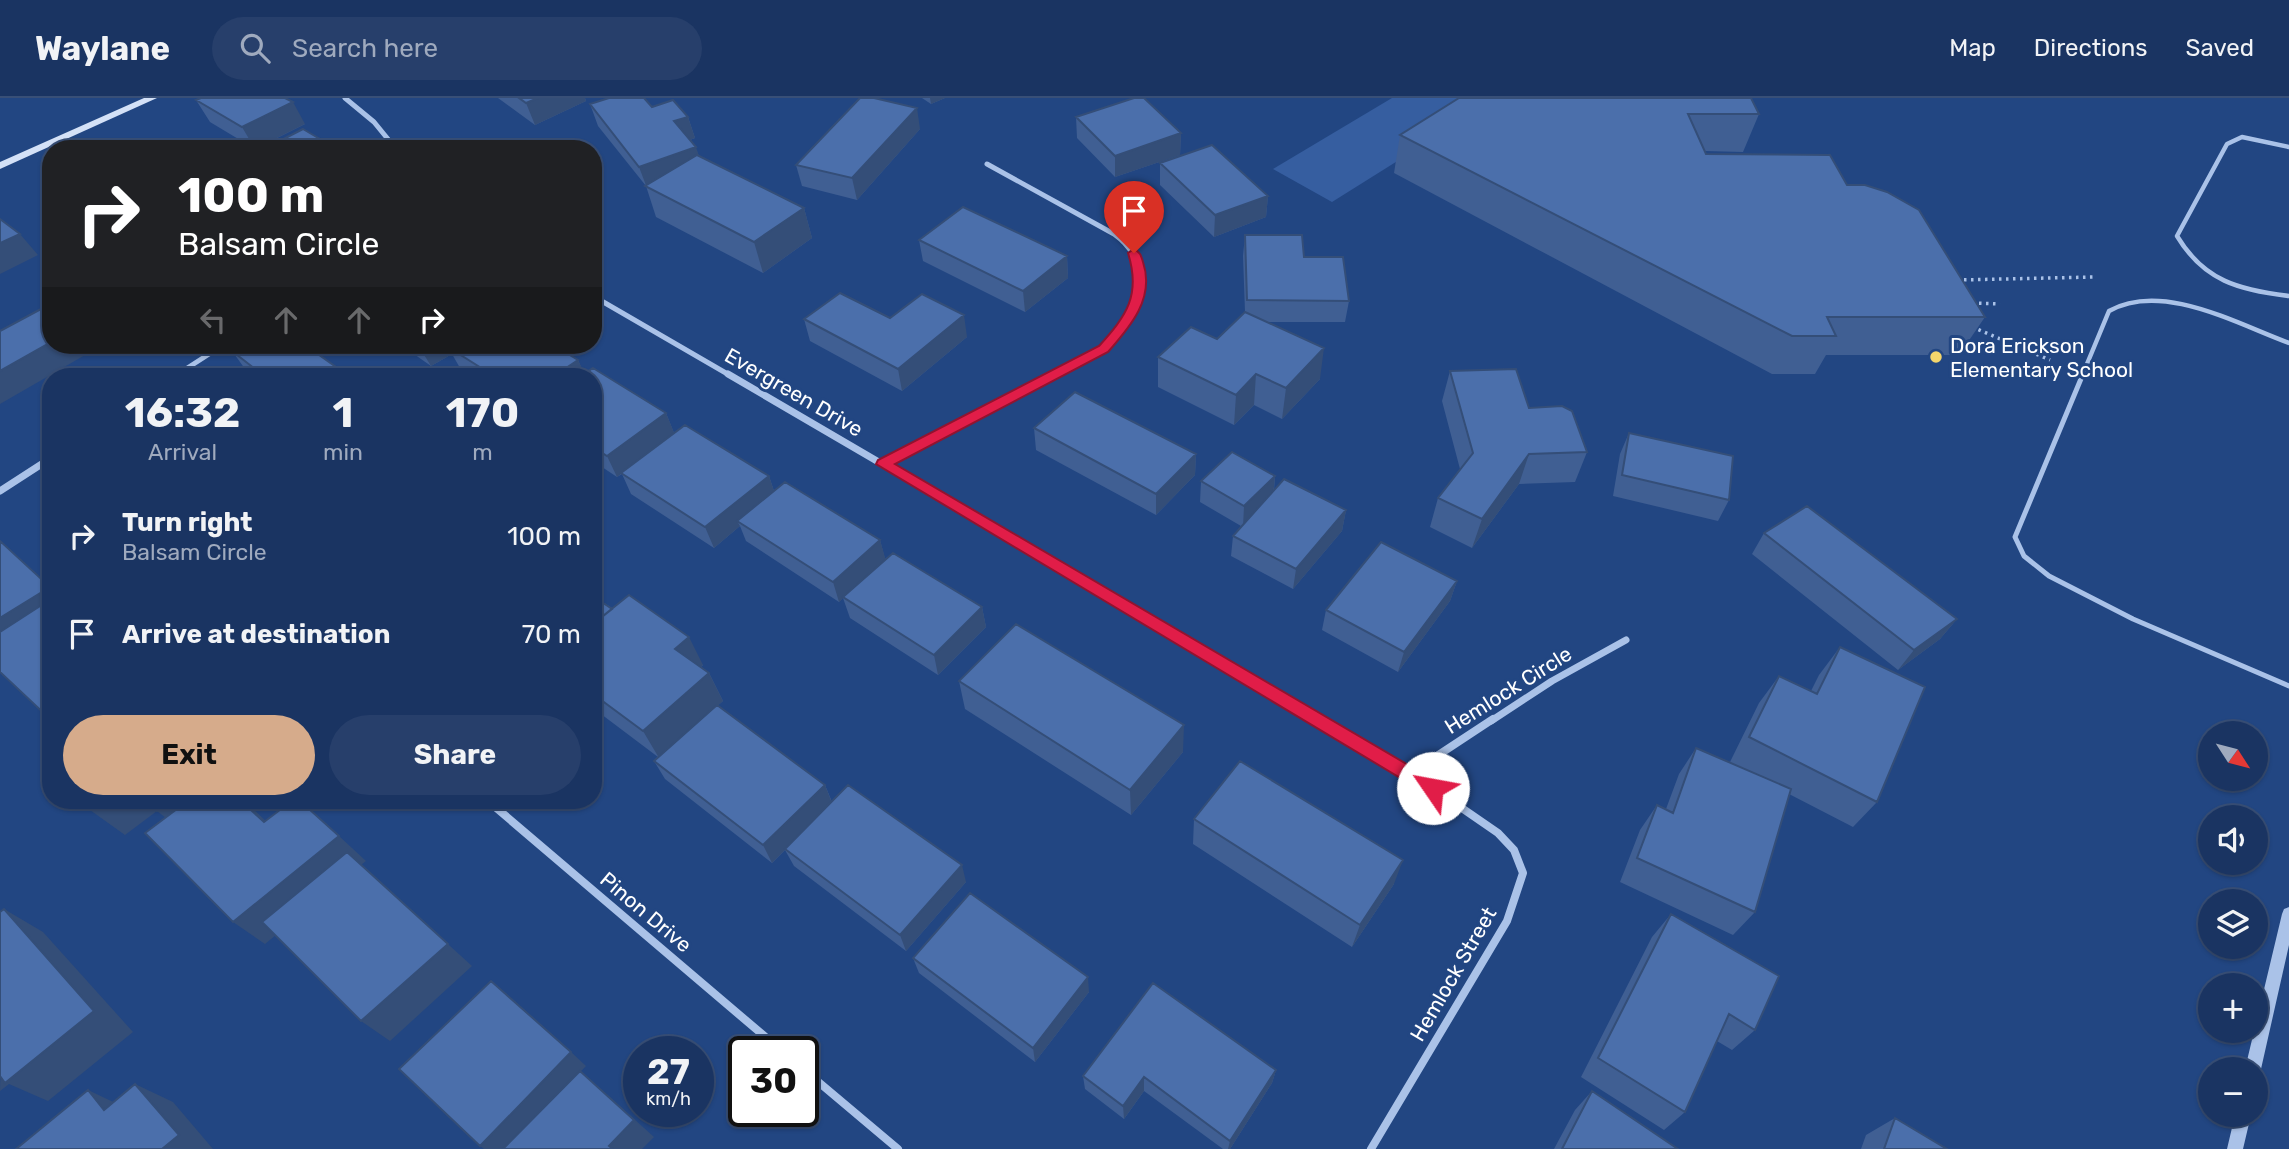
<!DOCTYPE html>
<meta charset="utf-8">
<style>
body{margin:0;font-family:Rubik,sans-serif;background:#273f6b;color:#f1f3f6;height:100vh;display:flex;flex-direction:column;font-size:26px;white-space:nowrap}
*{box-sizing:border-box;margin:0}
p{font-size:23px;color:#9faabe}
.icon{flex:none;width:38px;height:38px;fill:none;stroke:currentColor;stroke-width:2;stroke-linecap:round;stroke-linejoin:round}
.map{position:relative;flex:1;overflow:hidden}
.drawer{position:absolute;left:42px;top:270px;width:560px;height:441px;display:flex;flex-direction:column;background:#1a3462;border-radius:28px;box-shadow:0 2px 5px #0004,0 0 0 2px #384f77}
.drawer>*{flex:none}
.guide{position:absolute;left:42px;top:42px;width:560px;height:214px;border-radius:28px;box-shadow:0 2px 5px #0004,0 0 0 2px #384f77;background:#202124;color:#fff;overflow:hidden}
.needle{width:46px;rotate:126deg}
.fabs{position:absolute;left:2198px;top:623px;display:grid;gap:14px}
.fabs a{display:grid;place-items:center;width:70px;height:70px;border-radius:50%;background:#1a3462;box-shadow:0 2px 5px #0004,0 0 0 2px #384f77;font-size:35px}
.speed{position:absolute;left:623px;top:938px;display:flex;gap:14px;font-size:35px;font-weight:700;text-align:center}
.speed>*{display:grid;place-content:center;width:91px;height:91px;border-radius:50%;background:#1a3462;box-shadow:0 2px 5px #0004,0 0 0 2px #384f77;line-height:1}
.speed small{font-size:18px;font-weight:400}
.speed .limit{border:4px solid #111;border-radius:10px;background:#fff;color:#111}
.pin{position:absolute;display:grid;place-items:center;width:60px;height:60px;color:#fff;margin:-72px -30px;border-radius:50% 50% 50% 0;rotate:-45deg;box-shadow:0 0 7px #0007}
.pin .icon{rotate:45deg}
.me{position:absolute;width:77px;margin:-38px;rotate:303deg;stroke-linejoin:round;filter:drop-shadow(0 0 5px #0008)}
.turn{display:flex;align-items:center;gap:24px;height:147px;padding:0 21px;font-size:32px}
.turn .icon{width:91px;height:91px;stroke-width:2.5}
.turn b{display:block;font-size:49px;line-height:60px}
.lanes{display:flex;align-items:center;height:66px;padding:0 21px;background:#0003;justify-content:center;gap:35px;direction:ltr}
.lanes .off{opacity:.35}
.eta{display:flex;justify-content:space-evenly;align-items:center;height:119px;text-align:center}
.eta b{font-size:42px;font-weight:700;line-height:49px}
.button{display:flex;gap:14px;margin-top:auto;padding:14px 21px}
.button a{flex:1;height:80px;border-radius:42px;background:#d6ab8b;color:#111;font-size:28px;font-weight:700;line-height:80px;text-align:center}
.button a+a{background:#273f6b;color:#f1f3f6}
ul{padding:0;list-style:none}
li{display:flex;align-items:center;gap:21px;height:98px;padding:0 21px}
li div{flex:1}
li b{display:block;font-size:26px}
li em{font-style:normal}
header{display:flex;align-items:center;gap:42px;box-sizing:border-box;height:98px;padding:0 35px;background:#1a3462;border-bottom:2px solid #384f77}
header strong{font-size:33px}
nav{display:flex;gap:38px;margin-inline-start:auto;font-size:24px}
.search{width:490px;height:63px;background:#273f6b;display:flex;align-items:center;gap:18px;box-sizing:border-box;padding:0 24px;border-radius:38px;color:#9faabe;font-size:26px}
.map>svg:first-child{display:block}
.green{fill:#365ea0}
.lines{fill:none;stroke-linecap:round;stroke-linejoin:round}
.path{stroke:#aac2e8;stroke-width:3.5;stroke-dasharray:2.5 4.5;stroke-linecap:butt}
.service-far1{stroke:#aac2e8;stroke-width:4.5}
.service{stroke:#aac2e8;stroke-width:5}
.minor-far2{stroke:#aac2e8;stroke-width:5}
.minor-far1{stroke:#aac2e8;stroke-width:7}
.minor{stroke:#aac2e8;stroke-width:8}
.tertiary{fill:#aac2e8;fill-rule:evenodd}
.secondary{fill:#d4e1f7;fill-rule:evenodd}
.wall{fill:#405f93}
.shaded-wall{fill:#344e78}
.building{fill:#4b6fab;stroke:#344e78;stroke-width:2}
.route{fill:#e11d48;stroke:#92132f;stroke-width:2}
.poi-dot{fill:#f4d66c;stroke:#224682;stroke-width:2.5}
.labels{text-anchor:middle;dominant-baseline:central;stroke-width:6;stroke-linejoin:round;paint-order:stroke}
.poi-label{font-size:21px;fill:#fff;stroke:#224682;text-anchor:start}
.street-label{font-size:21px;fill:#fff;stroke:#224682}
</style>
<header>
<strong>Waylane</strong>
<div class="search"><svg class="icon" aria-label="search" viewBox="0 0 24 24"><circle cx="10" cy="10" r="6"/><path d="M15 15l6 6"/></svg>Search here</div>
<nav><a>Map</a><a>Directions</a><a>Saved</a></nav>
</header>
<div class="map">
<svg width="2289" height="1051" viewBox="0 0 2289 1051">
<rect width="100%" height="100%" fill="#224682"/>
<path class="green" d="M 1392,0 L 1498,0 L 1332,104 L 1273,71 Z"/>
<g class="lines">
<path class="path" d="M 1957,182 L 2095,179
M 1972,205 L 2000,206
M 1972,229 L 2050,262"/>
<path class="service-far1" d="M 2289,49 L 2242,39 L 2227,46 L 2177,138 C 2204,183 2239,192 2289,198
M 2082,278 L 2109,213 C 2162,183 2237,226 2289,245"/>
<path class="service" d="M 2083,276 L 2015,439 L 2024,458 L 2049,478 L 2133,521 L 2289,588"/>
<path class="minor-far2" d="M 345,0 L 374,24 L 396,51
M 987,66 L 1114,136 C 1157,167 1141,220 1104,251 C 1090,262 1068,270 1052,278
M 593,198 L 731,278
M 175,278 L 223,247"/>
<path class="minor-far1" d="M 728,276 L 1322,623
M 175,278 L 177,276
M 883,366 L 1055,276
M 0,393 L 51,360
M 1491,623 L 1552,583 L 1626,542"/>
<path class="minor" d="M 1319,621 L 1411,675 L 1498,735 L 1514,752 L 1523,775 L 1507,823 L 1371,1051
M 1411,675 L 1493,621
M 487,702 L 783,954
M 803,971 L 898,1051"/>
<path class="tertiary" d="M 2289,809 L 2289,847 L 2261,971 L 2256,978 L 2256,971 L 2245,971 L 2282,816 L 2284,811 Z
M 2235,1017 L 2251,1017 L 2243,1051 L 2227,1051 Z"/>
<path class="secondary" d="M 144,0 L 157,0 L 0,71 L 0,64 Z"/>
</g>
<path class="wall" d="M 498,0 L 585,0 L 586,3 L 535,27 Z
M 922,0 L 945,0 L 931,6 Z
M 1459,0 L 1759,16 L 1743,54 L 1705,53 L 1706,56 L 1847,87 L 1985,219 L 1959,257 L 1826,257 L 1815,276 L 1772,276 L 1394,75 L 1400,37 Z
M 196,2 L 305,26 L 255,51 L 210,24 Z
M 590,6 L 652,9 L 688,19 L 695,40 L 690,42 L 699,58 L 804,110 L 812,140 L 763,175 L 656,119 L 646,88 L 598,28 Z
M 1076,19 L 1181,35 L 1180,57 L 1115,79 L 1077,40 Z
M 920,31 L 857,102 L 802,88 L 796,67 Z
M 1160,65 L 1268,98 L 1266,119 L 1214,139 L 1160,87 Z
M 1245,137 L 1304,159 L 1349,203 L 1345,224 L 1266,224 L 1320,281 L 1282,321 L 1254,307 L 1234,327 L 1158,289 L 1158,259 L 1217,241 L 1245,214 L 1243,158 Z
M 919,142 L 1067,158 L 1068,180 L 1025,214 L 923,163 Z
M 890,220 L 967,239 L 902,293 L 810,243 L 804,221 Z
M 401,247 L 553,247 L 578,262 L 584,276 L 593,270 L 666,315 L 674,335 L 685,327 L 769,378 L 774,393 L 785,384 L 880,442 L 885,461 L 893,455 L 982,509 L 986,529 L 938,577 L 850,520 L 843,500 L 839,504 L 746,443 L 740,428 L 714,450 L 631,396 L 622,376 L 617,379 L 593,363 L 593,278 L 473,278 L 460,270 L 452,256 L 431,268 Z
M 232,253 L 346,278 L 252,278 L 248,275 Z
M 1450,273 L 1587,354 L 1575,384 L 1519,386 L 1472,450 L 1430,429 L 1438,400 L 1460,371 L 1442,303 Z
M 1034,330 L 1196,356 L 1195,377 L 1156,417 L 1036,352 Z
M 1629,335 L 1729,402 L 1718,423 L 1613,398 L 1620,356 Z
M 1275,378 L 1274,393 L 1346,412 L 1342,433 L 1293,491 L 1231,458 L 1233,438 L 1241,428 L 1200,404 L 1201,383 Z
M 1764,435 L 1957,521 L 1940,541 L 1898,572 L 1752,456 Z
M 1457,483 L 1450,503 L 1398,574 L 1322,532 L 1326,512 Z
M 593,498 L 703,567 L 701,569 L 709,575 L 723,603 L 717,608 L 825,687 L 832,704 L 966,784 L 906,853 L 794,768 L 785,752 L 772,765 L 665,681 L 654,663 L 658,659 L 593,610 Z
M 1840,549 L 1877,704 L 1853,729 L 1789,696 L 1755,814 L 1733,837 L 1620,784 L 1640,732 L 1657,707 L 1666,711 L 1679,676 L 1696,650 L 1730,664 L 1759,605 L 1779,578 L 1811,593 L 1819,577 Z
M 959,583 L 1183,654 L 1131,717 L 965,611 Z
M 1194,721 L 1394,786 L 1352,849 L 1193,746 Z
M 1671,816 L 1755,932 L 1732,952 L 1717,943 L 1685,1014 L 1664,1032 L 1581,979 L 1652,839 Z
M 913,860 L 1089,894 L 1035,964 L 919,875 Z
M 1276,972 L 1272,985 L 1230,1051 L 1223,1051 L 1144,993 L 1124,1021 L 1085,991 L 1083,978 Z
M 1592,993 L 1678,1051 L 1554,1051 L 1575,1012 Z
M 1895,1020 L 1947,1051 L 1861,1051 L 1866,1037 Z"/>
<path class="shaded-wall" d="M 538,0 L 585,0 L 586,3 L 535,27 L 526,5 Z
M 930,0 L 945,0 L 931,6 Z
M 293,4 L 305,26 L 255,51 L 242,29 Z
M 917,10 L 920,31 L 857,102 L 852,80 Z
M 688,19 L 695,40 L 681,45 L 674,23 Z
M 1181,35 L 1180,57 L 1115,79 L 1115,58 Z
M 696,49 L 703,70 L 647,90 L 639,69 Z
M 1268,98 L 1266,119 L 1214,139 L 1215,117 Z
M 804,110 L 812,140 L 763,175 L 754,144 Z
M 20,136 L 38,157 L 0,176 L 0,145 Z
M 1067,158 L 1068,180 L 1025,214 L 1023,193 Z
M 964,217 L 967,239 L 902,293 L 898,271 Z
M 51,244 L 51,247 L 87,247 L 92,253 L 0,306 L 0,273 Z
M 418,247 L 468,247 L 448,249 L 452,256 L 431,268 Z
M 1324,250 L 1320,281 L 1282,321 L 1286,290 Z
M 578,262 L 586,278 L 554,278 Z
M 343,274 L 346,278 L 336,278 Z
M 1256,276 L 1254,307 L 1234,327 L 1236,297 Z
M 666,315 L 675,337 L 617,379 L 607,358 Z
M 1196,356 L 1195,377 L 1156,417 L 1156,396 Z
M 1529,356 L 1519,386 L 1472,450 L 1482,421 Z
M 769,378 L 776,399 L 737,423 L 740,428 L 714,450 L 705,429 Z
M 1275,378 L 1273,399 L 1243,429 L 1244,408 Z
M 1346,412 L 1342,433 L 1293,491 L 1296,471 Z
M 880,442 L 886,463 L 839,504 L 833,484 Z
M 0,443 L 51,489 L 51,538 L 0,570 Z
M 1457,483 L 1450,503 L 1398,574 L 1404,554 Z
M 982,509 L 986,529 L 938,577 L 934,557 Z
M 1957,521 L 1940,541 L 1898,572 L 1914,552 Z
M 689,539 L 703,567 L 689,579 L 675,551 Z
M 709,575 L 723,603 L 659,660 L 643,633 Z
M 1184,627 L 1183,654 L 1131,717 L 1130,692 Z
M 825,687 L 832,705 L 772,765 L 763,747 Z
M 105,702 L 237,702 L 189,738 L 157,713 L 125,737 L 90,712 Z
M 240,702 L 242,702 L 248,706 L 293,749 L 264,724 Z
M 339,738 L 366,763 L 361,767 L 472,868 L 390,943 L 361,923 L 361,767 L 265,846 L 233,824 Z
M 1403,762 L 1394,786 L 1352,849 L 1360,827 Z
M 962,767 L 966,784 L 906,853 L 900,837 Z
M 4,811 L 43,834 L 133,934 L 48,1003 L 9,986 L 0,993 Z
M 1088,879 L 1089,894 L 1035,964 L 1033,950 Z
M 571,954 L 586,968 L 507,1051 L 484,1051 L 480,1048 Z
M 1276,972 L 1272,985 L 1230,1051 L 1228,1051 L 1230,1043 Z
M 1144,979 L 1144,993 L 1124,1021 L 1123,1008 Z
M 135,986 L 173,1004 L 213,1051 L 162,1051 Z
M 601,991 L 654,1039 L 642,1051 L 613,1051 L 609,1048 Z
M 88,992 L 128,1011 L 104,1012 Z"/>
<path class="building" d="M 201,0 L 285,0 L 293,4 L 242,29 L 196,2 Z
M 519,0 L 538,0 L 526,5 Z
M 609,0 L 644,0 L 652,9 L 673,2 L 688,19 L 674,23 L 696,49 L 639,69 L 590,6 Z
M 860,0 L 874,0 L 917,10 L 852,80 L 796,67 Z
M 1134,0 L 1144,0 L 1181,35 L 1115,58 L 1076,19 Z
M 1459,0 L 1751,0 L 1759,16 L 1688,16 L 1706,56 L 1830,57 L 1847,87 L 1865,87 L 1887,94 L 1919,112 L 1985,219 L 1827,219 L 1836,238 L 1792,238 L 1400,37 Z
M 303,31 L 330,47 L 322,51 L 264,51 Z
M 161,42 L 173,51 L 141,51 Z
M 1212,47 L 1268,98 L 1215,117 L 1160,65 Z
M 697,57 L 804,110 L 754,144 L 645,88 Z
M 963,109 L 1067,158 L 1023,193 L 919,142 Z
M 0,121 L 20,136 L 0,145 Z
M 1245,137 L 1302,137 L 1304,159 L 1343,159 L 1349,203 L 1247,202 Z
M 840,195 L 890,220 L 922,196 L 964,217 L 898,271 L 804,221 Z
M 41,211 L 51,217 L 51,244 L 0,273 L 0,233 Z
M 1245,214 L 1324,250 L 1286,290 L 1256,276 L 1236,297 L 1158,259 L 1191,229 L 1217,241 Z
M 244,247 L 305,247 L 343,274 L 336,278 L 264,278 L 232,253 Z
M 451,247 L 553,247 L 578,262 L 554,278 L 494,278 L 448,249 Z
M 593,270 L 666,315 L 607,358 L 593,349 L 593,278 L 581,278 Z
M 1516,271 L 1529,310 L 1562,308 L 1572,313 L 1587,354 L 1529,356 L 1482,421 L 1438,400 L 1473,355 L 1450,273 Z
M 1075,294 L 1196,356 L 1156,396 L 1034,330 Z
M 685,327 L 769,378 L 705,429 L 621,375 Z
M 1629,335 L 1733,358 L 1729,402 L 1622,377 Z
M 1232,354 L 1275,378 L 1244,408 L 1201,383 Z
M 1284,381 L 1346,412 L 1296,471 L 1233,438 Z
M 785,384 L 880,442 L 833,484 L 737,423 Z
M 1807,408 L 1957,521 L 1914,552 L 1764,435 Z
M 0,443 L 50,489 L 0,520 Z
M 1381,444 L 1457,483 L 1404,554 L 1326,512 Z
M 893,455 L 982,509 L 934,557 L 843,499 Z
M 629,497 L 689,539 L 675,551 L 709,575 L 643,633 L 593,596 L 593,526 Z
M 593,498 L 612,511 L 593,526 Z
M 51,501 L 51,622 L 0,574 L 0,534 Z
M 1016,526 L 1184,627 L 1130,692 L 959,583 Z
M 1840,549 L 1925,589 L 1877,704 L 1749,639 L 1779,578 L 1817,596 Z
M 717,607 L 825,687 L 763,747 L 654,663 Z
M 1696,650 L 1791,691 L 1755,814 L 1637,760 L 1657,707 L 1673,715 Z
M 51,658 L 51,672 L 43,664 Z
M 1240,663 L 1403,762 L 1360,827 L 1194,721 Z
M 848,687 L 962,767 L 900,837 L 785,751 Z
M 80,702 L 105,702 L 90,712 Z
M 145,702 L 172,702 L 157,713 Z
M 189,702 L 240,702 L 264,724 L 293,702 L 299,702 L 339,738 L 233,824 L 145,735 Z
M 347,754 L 448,846 L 361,923 L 262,824 Z
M 970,795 L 1088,879 L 1033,950 L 913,860 Z
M 4,811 L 94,913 L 5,985 L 0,978 L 0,814 Z
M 1671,816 L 1779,878 L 1755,932 L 1729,916 L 1685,1014 L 1598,960 Z
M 491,883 L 571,954 L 480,1048 L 399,971 Z
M 1153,885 L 1276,972 L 1230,1043 L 1144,979 L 1123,1008 L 1083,978 Z
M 580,973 L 634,1022 L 609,1048 L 613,1051 L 503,1051 Z
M 135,986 L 179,1037 L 162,1051 L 16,1051 L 88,992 L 104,1012 Z
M 1592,993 L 1678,1051 L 1562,1051 Z
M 1895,1020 L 1947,1051 L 1884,1051 Z"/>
<path class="route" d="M 1134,151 C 1140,154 1141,157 1143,164 C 1155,200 1131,228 1108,254 L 895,366 L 1439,685 L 1442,690 L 1439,696 L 1433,698 L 1427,696 L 876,366 L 878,362 L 1099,248 C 1127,217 1141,197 1128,155 Z"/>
<circle class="poi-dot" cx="1936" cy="259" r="7"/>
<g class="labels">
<g class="poi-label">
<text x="1950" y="247">Dora Erickson<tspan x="1950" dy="24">Elementary School</tspan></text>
</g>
<g class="street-label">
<text transform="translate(794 294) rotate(30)">Evergreen Drive</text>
<text transform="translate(1508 592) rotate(-32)">Hemlock Circle</text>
<text transform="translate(646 814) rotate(40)">Pinon Drive</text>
<text transform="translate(1453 876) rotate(-60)">Hemlock Street</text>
</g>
</g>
</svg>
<div class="fabs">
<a><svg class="needle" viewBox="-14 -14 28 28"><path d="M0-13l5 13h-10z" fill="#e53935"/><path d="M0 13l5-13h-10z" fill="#9faabe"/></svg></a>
<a><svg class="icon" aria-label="sound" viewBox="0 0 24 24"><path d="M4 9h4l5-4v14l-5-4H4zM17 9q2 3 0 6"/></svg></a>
<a><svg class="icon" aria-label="layers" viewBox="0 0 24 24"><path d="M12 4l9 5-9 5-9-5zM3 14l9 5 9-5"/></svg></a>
<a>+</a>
<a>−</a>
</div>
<div class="speed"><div>27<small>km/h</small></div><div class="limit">30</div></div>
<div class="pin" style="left:1134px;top:155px;background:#d93025"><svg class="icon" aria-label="arrive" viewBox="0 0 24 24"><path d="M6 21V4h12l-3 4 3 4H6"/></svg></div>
<svg class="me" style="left:1433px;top:690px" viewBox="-20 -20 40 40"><circle r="19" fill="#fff"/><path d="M0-13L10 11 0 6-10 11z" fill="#e11d48"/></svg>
<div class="guide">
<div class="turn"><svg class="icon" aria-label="right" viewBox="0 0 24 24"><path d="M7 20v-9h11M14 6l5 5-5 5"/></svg><div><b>100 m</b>Balsam Circle</div></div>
<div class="lanes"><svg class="icon off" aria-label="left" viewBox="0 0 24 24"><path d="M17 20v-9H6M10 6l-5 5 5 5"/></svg><svg class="icon off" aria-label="ahead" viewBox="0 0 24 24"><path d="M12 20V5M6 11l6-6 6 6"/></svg><svg class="icon off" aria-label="ahead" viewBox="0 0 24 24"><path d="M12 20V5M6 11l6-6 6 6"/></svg><svg class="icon" aria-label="right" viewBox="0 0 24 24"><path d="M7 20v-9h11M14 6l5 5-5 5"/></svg></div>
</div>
<section class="drawer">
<div class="eta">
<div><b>16:32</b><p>Arrival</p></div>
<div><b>1</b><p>min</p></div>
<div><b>170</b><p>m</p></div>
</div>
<ul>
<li><svg class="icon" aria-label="right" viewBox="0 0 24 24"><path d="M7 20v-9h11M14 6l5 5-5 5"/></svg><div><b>Turn right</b><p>Balsam Circle</p></div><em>100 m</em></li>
<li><svg class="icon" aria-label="arrive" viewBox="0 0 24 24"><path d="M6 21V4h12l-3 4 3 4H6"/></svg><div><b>Arrive at destination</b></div><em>70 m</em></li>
</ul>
<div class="button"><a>Exit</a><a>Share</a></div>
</section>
</div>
